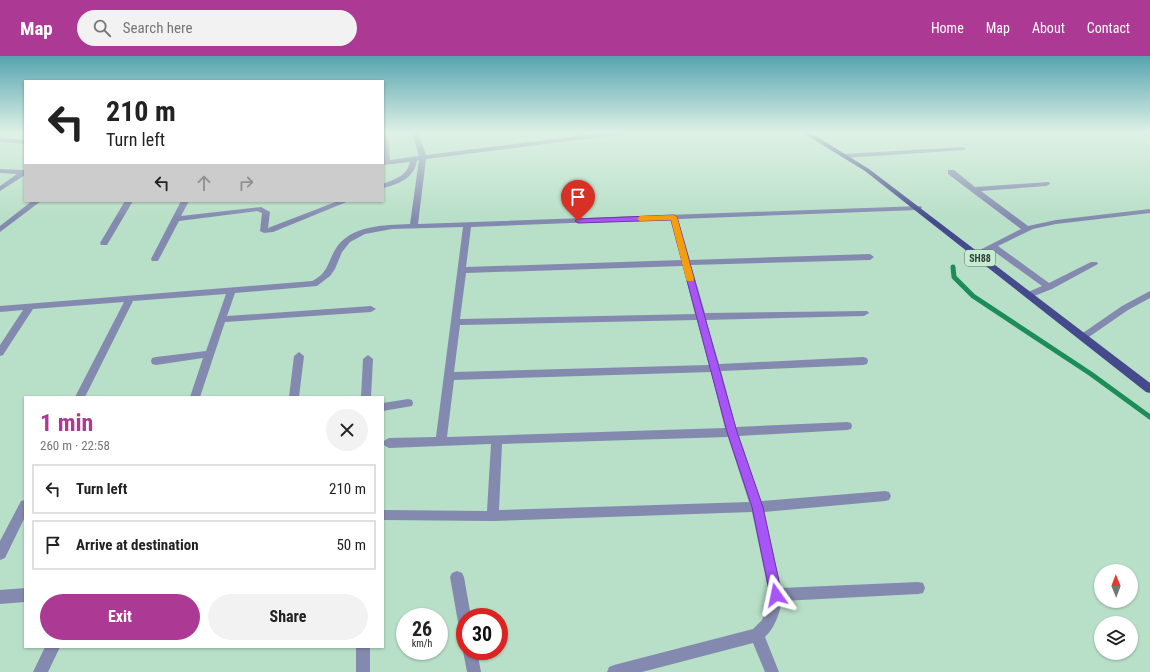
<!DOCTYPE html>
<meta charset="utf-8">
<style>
body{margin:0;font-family:"Roboto Condensed",sans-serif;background:#f2f2f2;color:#222;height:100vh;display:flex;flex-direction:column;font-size:15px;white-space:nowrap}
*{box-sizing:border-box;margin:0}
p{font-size:13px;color:#767676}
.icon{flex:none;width:22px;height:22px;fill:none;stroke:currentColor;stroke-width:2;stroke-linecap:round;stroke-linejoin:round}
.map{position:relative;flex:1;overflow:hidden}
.drawer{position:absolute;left:24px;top:340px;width:360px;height:252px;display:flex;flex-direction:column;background:#fff;border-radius:0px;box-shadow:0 1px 3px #0004}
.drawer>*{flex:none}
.hud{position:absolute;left:24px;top:24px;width:360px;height:122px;border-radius:0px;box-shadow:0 1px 3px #0004;background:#fff;color:#222;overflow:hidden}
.needle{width:26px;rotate:359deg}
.controls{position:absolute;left:1094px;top:508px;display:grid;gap:8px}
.controls a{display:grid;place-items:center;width:44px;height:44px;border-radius:50%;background:#fff;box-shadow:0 1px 3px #0004;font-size:20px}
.speed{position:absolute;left:396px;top:552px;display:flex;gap:8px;font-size:20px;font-weight:700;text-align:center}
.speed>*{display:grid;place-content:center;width:52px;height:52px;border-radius:50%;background:#fff;box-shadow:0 1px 3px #0004;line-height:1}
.speed small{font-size:10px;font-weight:400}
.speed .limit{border:6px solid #d22;background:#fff;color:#111}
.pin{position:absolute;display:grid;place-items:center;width:34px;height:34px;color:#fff;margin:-41px -17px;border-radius:50% 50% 50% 0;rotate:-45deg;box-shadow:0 0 4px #0007}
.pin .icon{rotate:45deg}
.me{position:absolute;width:44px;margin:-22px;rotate:348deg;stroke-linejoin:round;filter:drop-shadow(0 0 3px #0008)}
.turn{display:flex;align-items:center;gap:14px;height:84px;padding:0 16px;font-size:18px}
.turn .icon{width:52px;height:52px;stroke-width:2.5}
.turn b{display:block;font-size:28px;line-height:34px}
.lanes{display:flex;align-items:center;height:38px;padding:0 16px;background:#0003;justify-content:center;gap:20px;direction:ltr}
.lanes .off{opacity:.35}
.round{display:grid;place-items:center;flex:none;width:42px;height:42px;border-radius:21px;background:#f2f2f2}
.overview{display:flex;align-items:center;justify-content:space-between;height:68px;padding:0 16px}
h1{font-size:24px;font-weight:700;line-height:30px;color:#ac3993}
.cta{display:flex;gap:8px;margin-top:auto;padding:8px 16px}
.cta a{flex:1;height:46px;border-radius:24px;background:#ac3993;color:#fff;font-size:16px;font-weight:700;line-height:46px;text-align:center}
.cta a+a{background:#f2f2f2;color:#222}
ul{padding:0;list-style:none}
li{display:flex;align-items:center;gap:12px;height:50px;margin:0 8px 6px;padding:0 8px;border:2px solid #e0e0e0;border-radius:0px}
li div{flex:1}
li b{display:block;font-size:15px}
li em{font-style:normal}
header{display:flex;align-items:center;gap:24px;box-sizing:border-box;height:56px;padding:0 20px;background:#ac3993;color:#fff}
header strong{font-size:19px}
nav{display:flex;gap:22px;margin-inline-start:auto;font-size:14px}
.search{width:280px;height:36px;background:#f2f2f2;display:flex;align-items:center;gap:10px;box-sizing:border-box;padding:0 14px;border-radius:22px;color:#767676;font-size:15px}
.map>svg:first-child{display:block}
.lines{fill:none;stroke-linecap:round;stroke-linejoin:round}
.stream{stroke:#1c8d59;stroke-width:5}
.minor{fill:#848aaf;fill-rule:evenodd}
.major{fill:#454a8c;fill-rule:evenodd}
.route{fill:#a855f7;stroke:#6d37a1}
.slow{fill:#f59e0b}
.labels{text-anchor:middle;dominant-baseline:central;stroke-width:3.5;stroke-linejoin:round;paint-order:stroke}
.shield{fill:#c5ecd3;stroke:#5d7466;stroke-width:1}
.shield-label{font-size:10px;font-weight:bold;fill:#314137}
</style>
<header>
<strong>Map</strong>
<div class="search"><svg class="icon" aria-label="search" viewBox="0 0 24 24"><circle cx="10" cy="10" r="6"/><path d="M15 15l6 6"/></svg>Search here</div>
<nav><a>Home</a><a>Map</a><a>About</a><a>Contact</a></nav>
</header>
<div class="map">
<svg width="1150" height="616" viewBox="0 0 1150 616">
<rect width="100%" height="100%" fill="#b8dfc7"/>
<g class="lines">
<path class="stream" d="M 953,211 L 954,221 L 973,240 L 1091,318 L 1150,361"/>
<path class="minor" d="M 383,77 L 388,78 L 390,104 L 419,100 L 412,77 L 418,77 L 426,99 L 601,77 L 619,77 L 616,79 L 426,103 L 418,168 L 921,150 L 922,152 L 918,154 L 678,163 L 690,204 L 870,198 L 874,201 L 870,204 L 691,209 L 705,257 L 867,255 L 869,257 L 864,260 L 706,264 L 719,308 L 863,301 L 867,302 L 868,305 L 867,308 L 863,309 L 721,315 L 736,371 L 847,366 L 851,367 L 852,370 L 851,373 L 847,374 L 739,380 L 761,445 L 885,435 L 889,436 L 891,440 L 889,444 L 885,445 L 764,456 L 781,532 L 918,526 L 923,527 L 925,532 L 923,537 L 918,538 L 782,545 C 779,559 775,571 765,581 L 779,616 L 765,616 L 753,587 L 642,616 L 607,616 L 609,611 L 614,609 L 753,573 L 762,564 L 766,555 L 769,537 L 752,456 L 493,465 L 383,464 L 383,454 L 487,455 L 491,388 L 389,392 L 385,390 L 383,387 L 385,384 L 389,382 L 436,381 L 463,171 L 392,173 L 365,178 L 350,186 L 342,196 L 335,213 L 330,220 L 317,230 L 235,237 L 227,260 L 371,250 L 376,253 L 371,256 L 225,266 L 200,341 L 190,341 L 203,302 L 156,309 L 152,308 L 151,305 L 152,302 L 156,301 L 206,295 L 226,238 L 133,245 L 85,341 L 75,341 L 124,246 L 33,253 L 3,299 L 0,300 L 0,289 L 23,254 L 0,256 L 0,250 L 312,225 C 328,217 327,208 335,194 C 349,169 385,169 410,168 L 419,104 L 417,105 C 414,122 399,128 383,132 L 383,128 C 395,123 407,120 410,106 L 383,109 ZM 671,163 L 682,204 L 466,211 L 471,171 ZM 683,210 L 695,258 L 460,263 L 466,217 ZM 697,264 L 709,309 L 454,316 L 460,269 ZM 711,316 L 725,372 L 447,381 L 454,324 ZM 728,381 L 749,446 L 499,454 L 502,388 Z
M 1142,77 L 1150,77 L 1150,82 Z
M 0,82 L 25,84 L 25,88 L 0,86 Z
M 963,91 L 965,92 L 965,94 L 844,102 L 841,100 L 844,98 Z
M 0,113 L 25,114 L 25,119 L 0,135 L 0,130 L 17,118 L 0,117 Z
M 948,114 L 954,114 L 975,131 L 1049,126 L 1050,128 L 1046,130 L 981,135 L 1028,170 L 1056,164 L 1150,153 L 1150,157 L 1056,168 L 1033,173 L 998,190 L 1049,227 L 1091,206 L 1097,206 L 1098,208 L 1052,233 L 1029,242 L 1025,239 L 1026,237 L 1042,230 L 992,194 L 976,200 L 972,198 L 1021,173 L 948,118 Z
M 32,145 L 41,145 L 0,176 L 0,170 Z
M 125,145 L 133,145 L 107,189 L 101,189 L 100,187 Z
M 181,145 L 189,145 L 181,160 L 261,151 L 270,156 L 268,172 L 338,145 L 349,145 L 273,176 L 264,177 L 260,175 L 262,157 L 257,155 L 179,165 L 159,203 L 158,205 L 152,205 L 151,203 Z
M 1150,235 L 1150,242 L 1128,254 L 1086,283 L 1080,283 L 1078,281 L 1080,279 L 1122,250 Z
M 299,296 L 304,300 L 299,341 L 289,341 L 294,300 Z
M 368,299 L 373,303 L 371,341 L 361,341 L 363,303 Z
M 408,343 L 412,344 L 413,347 L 412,350 L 383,355 L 383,347 Z
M 25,444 L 25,461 L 5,502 L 0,504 L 0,485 L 21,445 Z
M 457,515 L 462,517 L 464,521 L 471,561 L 465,561 L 465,573 L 460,571 L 458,566 L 450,521 L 452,517 Z
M 25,532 L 25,546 L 0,548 L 0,534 Z
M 465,590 L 465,595 L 477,595 L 481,616 L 467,616 L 463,595 Z
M 45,591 L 60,591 L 48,616 L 33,616 Z
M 356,591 L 370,591 L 370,616 L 356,616 Z"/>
<path class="major" d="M 803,77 L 811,77 L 869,113 L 1150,327 L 1150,337 L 1146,336 L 865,115 Z"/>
</g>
<linearGradient id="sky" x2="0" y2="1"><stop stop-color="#56a4af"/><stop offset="0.47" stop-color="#dff1e6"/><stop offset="1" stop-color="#dff1e6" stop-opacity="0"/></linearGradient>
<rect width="1150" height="163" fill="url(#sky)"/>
<path class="route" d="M 674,159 L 677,161 L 737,376 L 763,451 L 782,539 L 780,543 L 776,545 L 771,543 L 770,539 L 752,451 L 727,376 L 671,164 L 578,167 L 575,165 L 578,163 Z"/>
<path class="slow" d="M 674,159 L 677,161 L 694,223 L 693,225 L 687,225 L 686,223 L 671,164 L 640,165 L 637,163 L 640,160 Z"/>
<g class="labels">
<rect class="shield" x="965" y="194" width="30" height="16" rx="3"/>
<g class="shield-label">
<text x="980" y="202">SH88</text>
</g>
</g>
</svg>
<div class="controls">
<a><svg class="needle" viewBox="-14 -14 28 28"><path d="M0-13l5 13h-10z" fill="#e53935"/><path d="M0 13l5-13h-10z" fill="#767676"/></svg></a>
<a><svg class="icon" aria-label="layers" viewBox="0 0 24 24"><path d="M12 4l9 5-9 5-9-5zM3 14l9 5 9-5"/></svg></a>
</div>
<div class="speed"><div>26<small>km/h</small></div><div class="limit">30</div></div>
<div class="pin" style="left:578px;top:165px;background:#d93025"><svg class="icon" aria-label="arrive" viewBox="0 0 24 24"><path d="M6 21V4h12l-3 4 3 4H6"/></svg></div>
<svg class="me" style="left:776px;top:539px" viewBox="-20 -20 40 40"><path d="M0-17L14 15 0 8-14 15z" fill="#a855f7" stroke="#fff" stroke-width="4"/></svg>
<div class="hud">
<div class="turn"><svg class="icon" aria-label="left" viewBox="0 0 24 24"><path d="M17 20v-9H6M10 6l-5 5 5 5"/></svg><div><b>210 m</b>Turn left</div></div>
<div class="lanes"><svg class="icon" aria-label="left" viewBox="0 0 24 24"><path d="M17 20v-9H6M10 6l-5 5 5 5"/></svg><svg class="icon off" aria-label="ahead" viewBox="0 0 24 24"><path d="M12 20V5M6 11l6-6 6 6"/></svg><svg class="icon off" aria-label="right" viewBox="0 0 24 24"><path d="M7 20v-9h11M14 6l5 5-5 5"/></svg></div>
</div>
<section class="drawer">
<div class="overview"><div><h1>1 min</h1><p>260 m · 22:58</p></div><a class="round"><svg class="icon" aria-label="close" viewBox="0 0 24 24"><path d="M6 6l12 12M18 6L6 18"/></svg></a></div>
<ul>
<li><svg class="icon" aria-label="left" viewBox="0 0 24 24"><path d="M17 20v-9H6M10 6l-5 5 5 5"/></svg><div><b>Turn left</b></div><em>210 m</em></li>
<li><svg class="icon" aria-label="arrive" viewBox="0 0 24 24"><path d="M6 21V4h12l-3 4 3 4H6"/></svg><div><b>Arrive at destination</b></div><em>50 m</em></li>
</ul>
<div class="cta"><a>Exit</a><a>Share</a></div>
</section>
</div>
